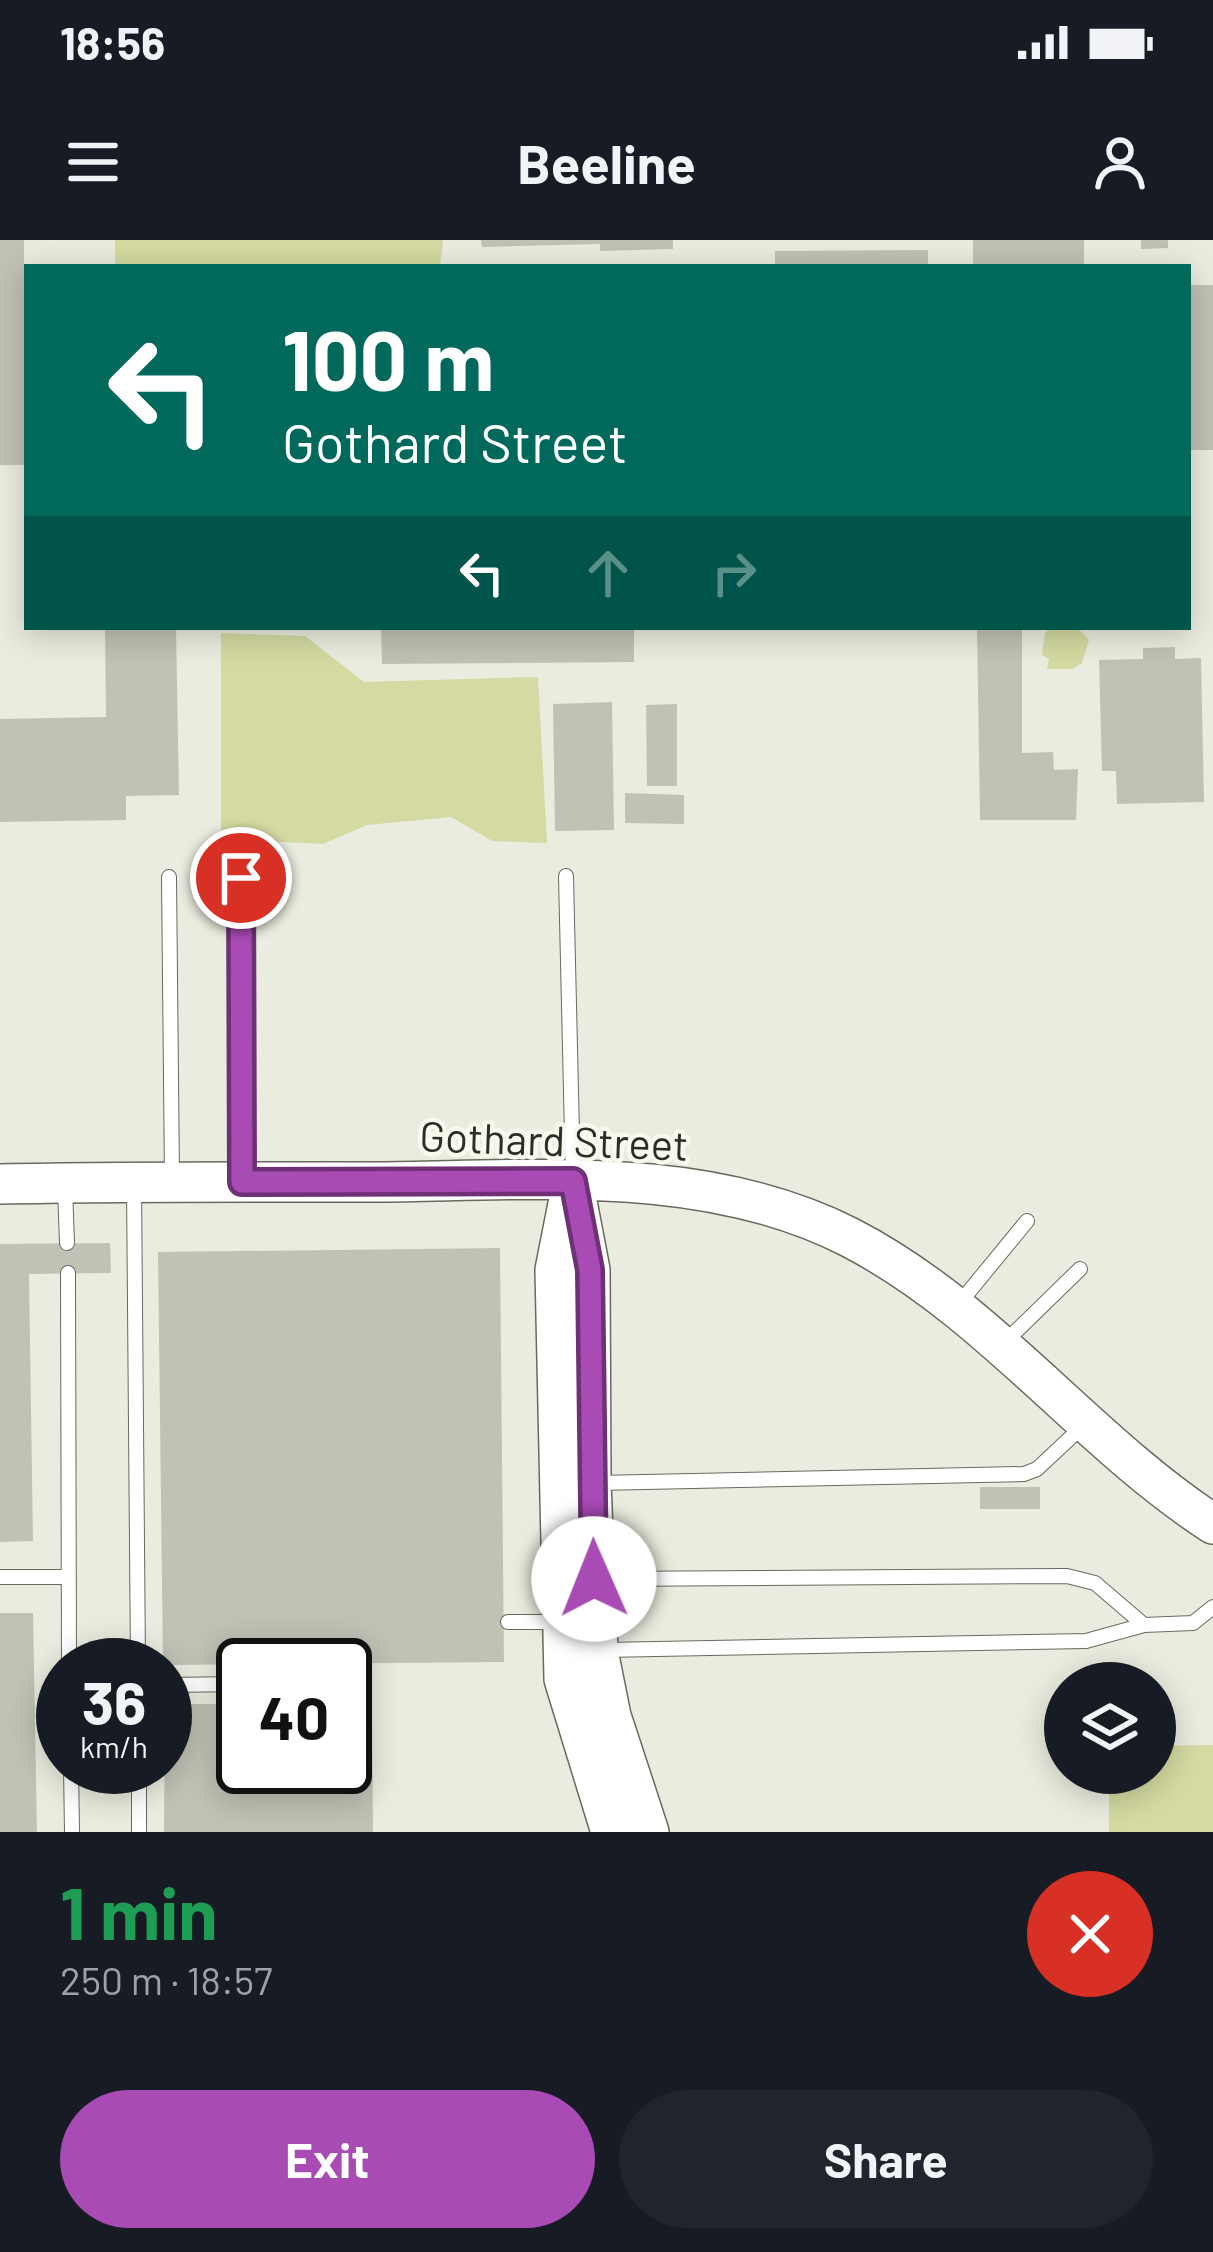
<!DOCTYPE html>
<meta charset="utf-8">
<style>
body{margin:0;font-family:Barlow,sans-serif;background:#20242c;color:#f1f3f6;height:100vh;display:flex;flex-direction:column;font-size:45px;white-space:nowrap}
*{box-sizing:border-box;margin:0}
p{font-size:39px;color:#9ea1a6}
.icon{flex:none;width:66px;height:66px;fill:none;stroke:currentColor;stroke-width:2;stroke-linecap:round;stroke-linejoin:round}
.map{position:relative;height:1592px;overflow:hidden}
.drawer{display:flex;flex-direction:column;background:#171b24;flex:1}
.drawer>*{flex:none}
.top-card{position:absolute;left:24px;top:24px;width:1167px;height:366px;border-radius:0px;box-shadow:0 6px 30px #0003;background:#00695c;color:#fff;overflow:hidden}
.buttons{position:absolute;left:1044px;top:1422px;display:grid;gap:24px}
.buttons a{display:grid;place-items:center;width:132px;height:132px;border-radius:50%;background:#171b24;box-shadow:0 6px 30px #0003;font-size:60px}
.speed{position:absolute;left:36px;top:1398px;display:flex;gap:24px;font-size:60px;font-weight:700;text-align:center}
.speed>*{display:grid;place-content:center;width:156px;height:156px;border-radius:50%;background:#171b24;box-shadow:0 6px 30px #0003;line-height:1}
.speed small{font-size:30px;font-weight:400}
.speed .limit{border:6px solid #111;border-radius:18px;background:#fff;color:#111}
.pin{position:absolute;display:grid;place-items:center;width:102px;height:102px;color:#fff;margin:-51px;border:6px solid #fff;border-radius:50%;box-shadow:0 3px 12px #0007}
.me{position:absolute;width:132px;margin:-66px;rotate:359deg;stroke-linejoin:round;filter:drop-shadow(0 0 9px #0008)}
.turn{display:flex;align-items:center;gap:42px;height:252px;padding:0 60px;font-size:54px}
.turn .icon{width:156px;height:156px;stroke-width:2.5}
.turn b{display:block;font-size:84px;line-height:102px}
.lanes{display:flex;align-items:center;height:114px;padding:0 60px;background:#0003;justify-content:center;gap:60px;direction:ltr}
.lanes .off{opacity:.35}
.round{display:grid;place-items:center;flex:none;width:126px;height:126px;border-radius:63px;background:#20242c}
.headline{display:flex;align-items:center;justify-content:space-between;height:204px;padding:0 60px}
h1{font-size:72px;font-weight:700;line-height:90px;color:#1e9e55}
.button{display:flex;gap:24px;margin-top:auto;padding:24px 60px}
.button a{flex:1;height:138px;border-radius:72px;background:#a94bb5;color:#fff;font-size:48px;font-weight:700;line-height:138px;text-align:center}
.button a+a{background:#20242c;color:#f1f3f6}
.status{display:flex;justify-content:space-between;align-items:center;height:84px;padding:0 60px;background:#171b24;direction:ltr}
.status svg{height:33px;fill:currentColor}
header{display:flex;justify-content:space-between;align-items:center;height:156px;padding:0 60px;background:#171b24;font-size:54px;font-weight:700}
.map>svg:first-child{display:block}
.green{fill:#d4daa1}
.building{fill:#c0c2b5}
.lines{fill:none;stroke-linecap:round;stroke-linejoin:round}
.lane-casing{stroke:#696a5f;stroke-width:16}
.secondary-casing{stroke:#696a5f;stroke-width:42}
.lane{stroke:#fff;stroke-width:14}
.secondary{stroke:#fff;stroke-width:39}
.route-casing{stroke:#6e3176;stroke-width:30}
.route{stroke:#a94bb5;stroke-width:21}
.labels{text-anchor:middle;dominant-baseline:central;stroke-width:9;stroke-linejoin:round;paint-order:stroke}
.street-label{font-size:42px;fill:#2c2c28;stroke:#f8f9ec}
</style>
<div class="status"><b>18:56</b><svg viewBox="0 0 49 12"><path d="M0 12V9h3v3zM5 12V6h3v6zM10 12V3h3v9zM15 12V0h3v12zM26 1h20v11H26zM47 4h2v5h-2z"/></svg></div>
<header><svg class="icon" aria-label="menu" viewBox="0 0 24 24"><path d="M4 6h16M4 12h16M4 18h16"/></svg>Beeline<svg class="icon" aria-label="person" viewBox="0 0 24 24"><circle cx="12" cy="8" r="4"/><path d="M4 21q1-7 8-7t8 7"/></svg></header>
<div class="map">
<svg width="1213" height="1592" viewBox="0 0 1213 1592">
<rect width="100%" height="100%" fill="#eaecdf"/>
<path class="green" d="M 115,0 L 443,0 L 440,27 L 115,27 Z
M 1051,387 L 1077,387 L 1089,400 L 1082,423 L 1072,429 L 1047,429 L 1049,419 L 1042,415 L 1045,393 Z
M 221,393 L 305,396 L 364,442 L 538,437 L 547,603 L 492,601 L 451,577 L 367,585 L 323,604 L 221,599 Z
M 1213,1505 L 1213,1592 L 1109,1592 L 1109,1533 L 1155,1533 L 1155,1506 Z"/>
<path class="building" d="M 0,0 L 24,0 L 25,225 L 0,225 Z
M 481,0 L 673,0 L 673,9 L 600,11 L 600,4 L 482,7 Z
M 973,0 L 1084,0 L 1084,27 L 973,27 Z
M 1141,0 L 1168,0 L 1168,8 L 1141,9 Z
M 928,10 L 928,27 L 775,27 L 775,11 Z
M 1188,45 L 1213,45 L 1213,210 L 1188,210 Z
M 105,387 L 176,387 L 179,555 L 126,556 L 126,580 L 0,582 L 0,479 L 106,477 Z
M 381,387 L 634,387 L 634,422 L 382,424 Z
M 977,387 L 1022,387 L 1022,513 L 1053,512 L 1054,530 L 1078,529 L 1076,580 L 980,580 Z
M 1175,407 L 1175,419 L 1201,418 L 1204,562 L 1117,564 L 1116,531 L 1102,531 L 1099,420 L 1143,419 L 1143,408 Z
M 612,462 L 614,590 L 555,591 L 553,464 Z
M 677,464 L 677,546 L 647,546 L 646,465 Z
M 625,553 L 684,555 L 684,584 L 625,583 Z
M 110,1003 L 111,1033 L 29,1034 L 33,1301 L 0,1302 L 0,1004 Z
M 500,1008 L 504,1422 L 163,1425 L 158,1012 Z
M 980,1247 L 1040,1247 L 1040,1269 L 980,1269 Z
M 0,1373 L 33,1373 L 37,1592 L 0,1592 Z
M 345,1463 L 372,1463 L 373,1592 L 164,1592 L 165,1464 L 243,1464 L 243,1527 L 345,1527 Z"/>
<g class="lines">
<defs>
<path id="lane" d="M 566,636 L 573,937
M 169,637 L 172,938
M 241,637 L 242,937
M 134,944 L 138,1425
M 65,948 L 67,1003
M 68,1033 L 69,1425
M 958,1065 L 1027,981
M 1003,1104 L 1080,1029
M 597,1243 L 1024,1234 L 1037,1229 L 1084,1185
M 0,1337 L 67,1337
M 596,1339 L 1067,1336 L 1095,1343 L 1144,1385
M 508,1382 L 560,1382
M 603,1410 L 1086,1401 L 1144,1385 L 1193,1383 L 1213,1367
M 165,1445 L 243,1444
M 71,1527 L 72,1592
M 139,1527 L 139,1592"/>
<path id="secondary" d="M 573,941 L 590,1030 L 591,1243 L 598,1411 L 611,1476 L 649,1592
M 0,944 C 125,941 249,942 374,942 C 531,941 704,923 849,997 C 989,1069 1083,1199 1213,1284
M 568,964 L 555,1030 L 564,1439 L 611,1592"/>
</defs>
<use href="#lane" class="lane-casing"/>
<use href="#secondary" class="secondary-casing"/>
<use href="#lane" class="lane"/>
<use href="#secondary" class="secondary"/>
</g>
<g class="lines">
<defs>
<path id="route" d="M 241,638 L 242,942 L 573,941 L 590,1030 L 594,1339"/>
</defs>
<use href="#route" class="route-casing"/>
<use href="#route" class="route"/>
</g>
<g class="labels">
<g class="street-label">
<text transform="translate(554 899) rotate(2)">Gothard Street</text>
</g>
</g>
</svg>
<div class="buttons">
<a><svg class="icon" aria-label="layers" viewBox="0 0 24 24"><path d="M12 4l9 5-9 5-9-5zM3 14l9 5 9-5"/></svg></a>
</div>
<div class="speed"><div>36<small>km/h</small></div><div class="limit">40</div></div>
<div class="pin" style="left:241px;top:638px;background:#d93025"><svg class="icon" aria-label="arrive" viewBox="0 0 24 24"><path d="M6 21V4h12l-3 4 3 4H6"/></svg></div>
<svg class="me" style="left:594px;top:1339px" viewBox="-20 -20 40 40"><circle r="19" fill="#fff"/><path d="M0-13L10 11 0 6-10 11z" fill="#a94bb5"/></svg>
<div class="top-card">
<div class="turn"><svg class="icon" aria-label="left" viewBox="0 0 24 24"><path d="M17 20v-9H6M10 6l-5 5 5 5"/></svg><div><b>100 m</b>Gothard Street</div></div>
<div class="lanes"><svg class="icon" aria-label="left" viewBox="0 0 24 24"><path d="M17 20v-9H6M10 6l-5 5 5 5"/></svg><svg class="icon off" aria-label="ahead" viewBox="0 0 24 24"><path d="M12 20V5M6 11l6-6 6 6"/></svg><svg class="icon off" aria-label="right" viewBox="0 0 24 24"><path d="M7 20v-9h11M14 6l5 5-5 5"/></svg></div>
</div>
</div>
<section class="drawer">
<div class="headline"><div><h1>1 min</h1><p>250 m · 18:57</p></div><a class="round" style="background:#d93025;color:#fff"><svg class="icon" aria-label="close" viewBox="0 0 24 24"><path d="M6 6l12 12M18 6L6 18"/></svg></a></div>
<div class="button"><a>Exit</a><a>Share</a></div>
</section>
